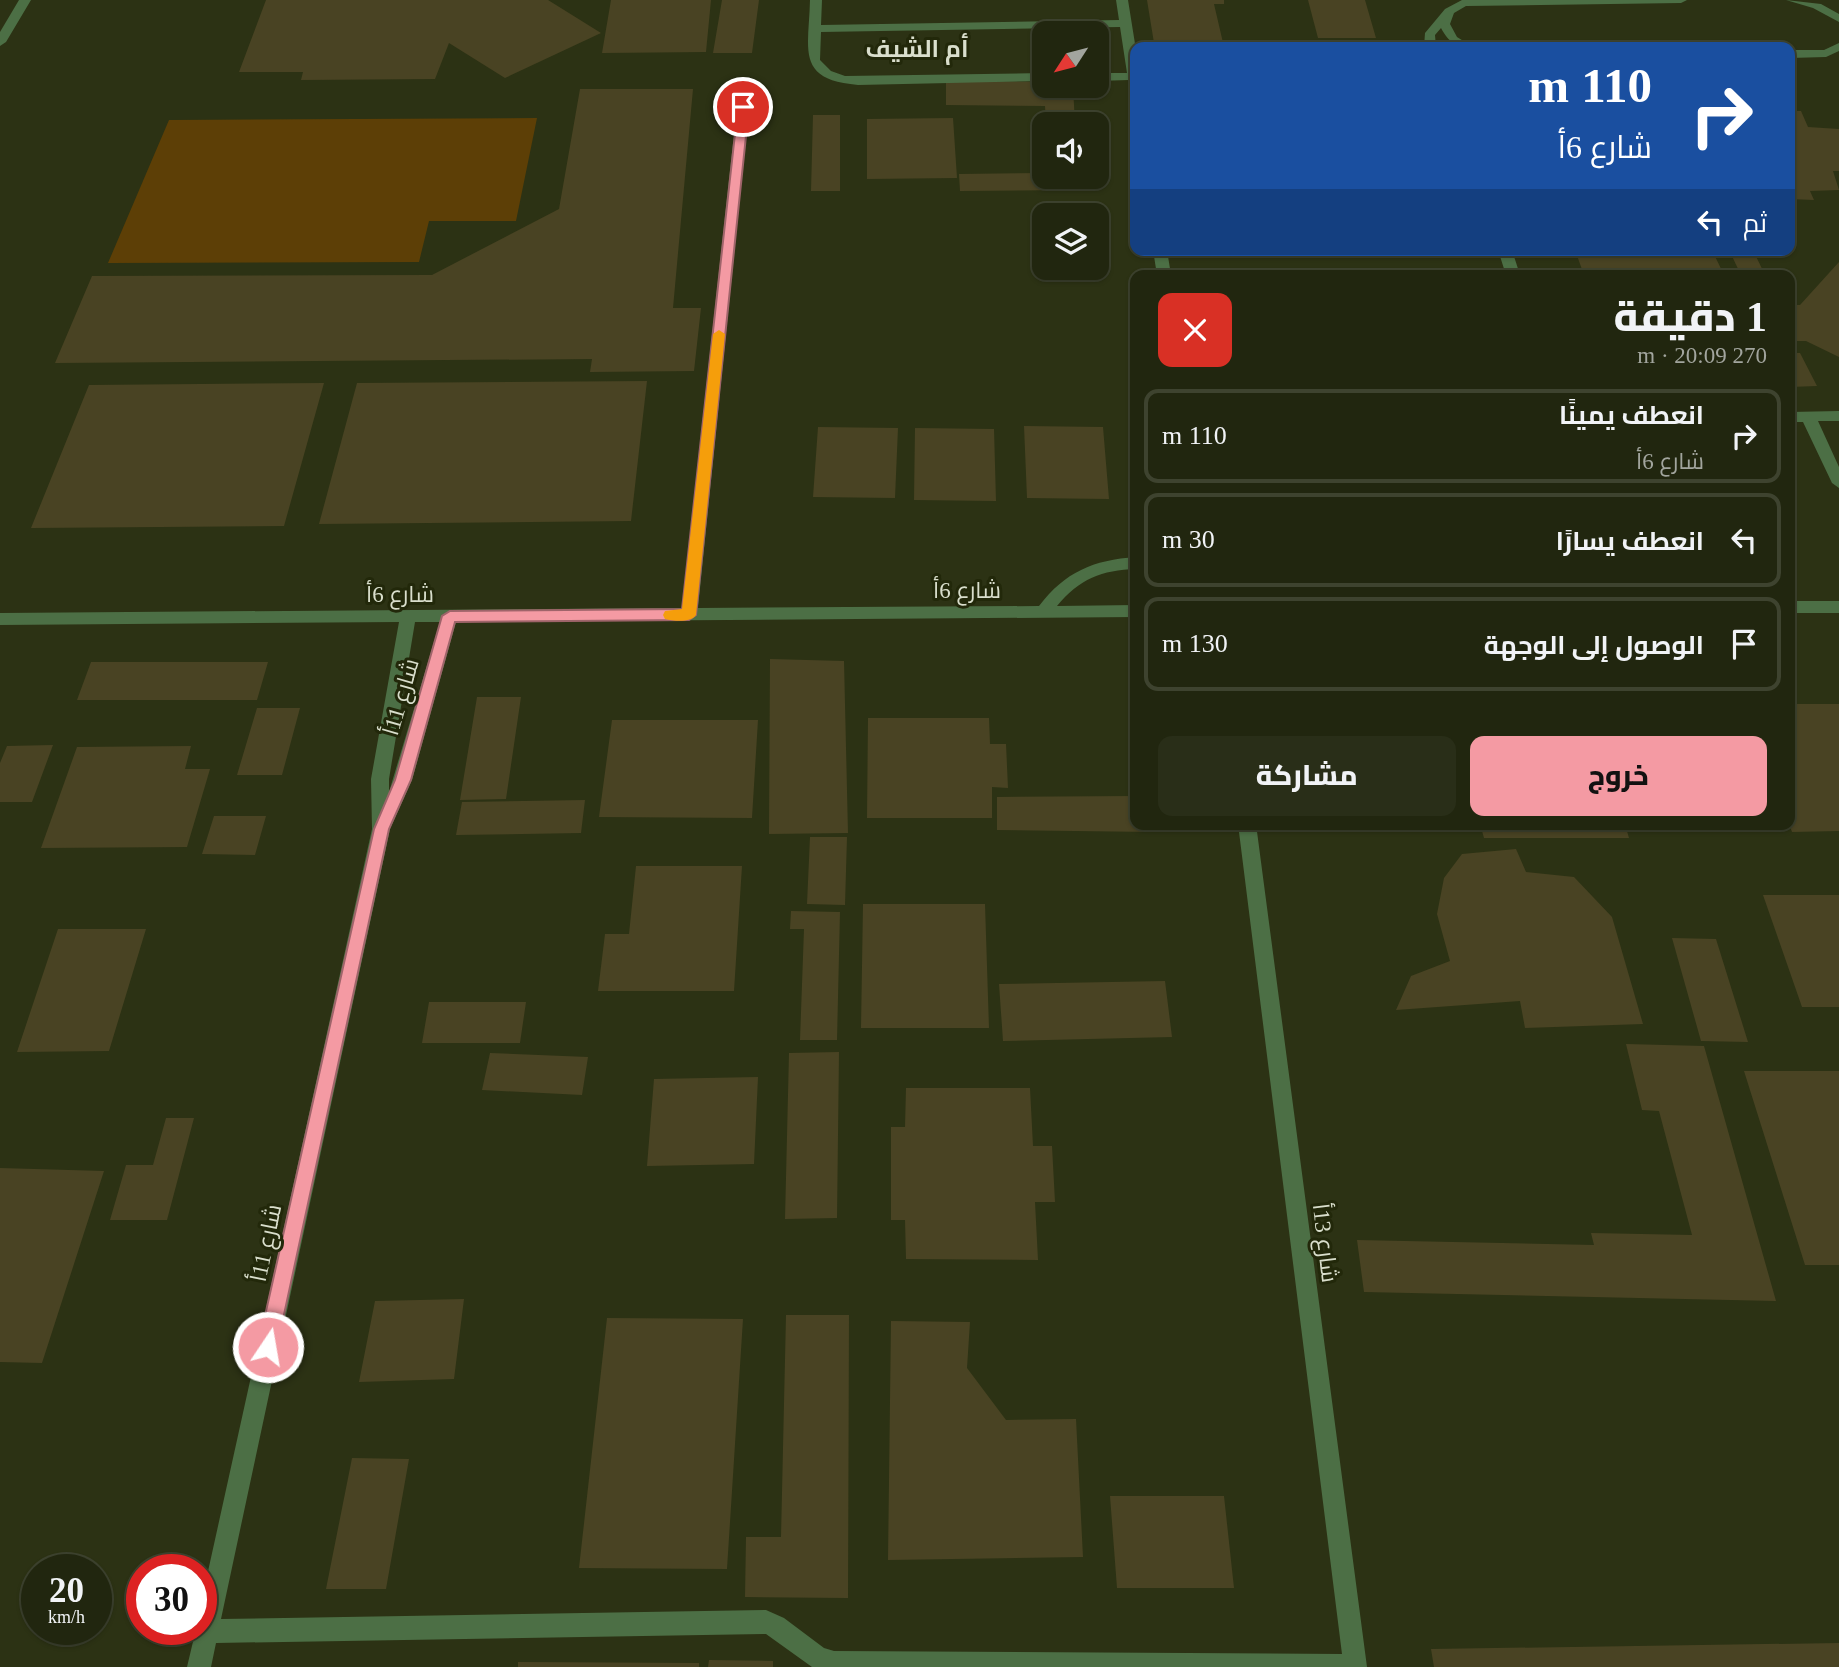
<!DOCTYPE html>
<html lang="ar">
<meta charset="utf-8">
<style>
body{margin:0;font-family:"Times New Roman",Cairo,serif;background:#292e18;color:#f1f3f6;direction:rtl;height:100vh;display:flex;flex-direction:column;font-size:26px;white-space:nowrap}
*{box-sizing:border-box;margin:0}
p{font-size:23px;color:#a2a59e}
.icon{flex:none;width:38px;height:38px;fill:none;stroke:currentColor;stroke-width:2;stroke-linecap:round;stroke-linejoin:round}
.map{position:relative;flex:1;overflow:hidden;direction:ltr}
.details{position:absolute;left:1130px;top:270px;width:665px;height:560px;display:flex;flex-direction:column;background:#21260f;border-radius:14px;box-shadow:0 2px 5px #0004,0 0 0 2px #3e432f;direction:rtl}
.details>*{flex:none}
.top-card{position:absolute;left:1130px;top:42px;width:665px;height:214px;border-radius:14px;box-shadow:0 2px 5px #0004,0 0 0 2px #3e432f;direction:rtl;background:#1a4fa0;color:#fff;overflow:hidden}
.needle{width:46px;rotate:234deg}
.tools{position:absolute;left:1032px;top:21px;display:grid;gap:14px}
.tools a{display:grid;place-items:center;width:77px;height:77px;border-radius:14px;background:#21260f;box-shadow:0 2px 5px #0004,0 0 0 2px #3e432f;font-size:35px}
.speed{position:absolute;left:21px;top:1554px;display:flex;gap:14px;font-size:35px;font-weight:700;text-align:center}
.speed>*{display:grid;place-content:center;width:91px;height:91px;border-radius:50%;background:#21260f;box-shadow:0 2px 5px #0004,0 0 0 2px #3e432f;line-height:1}
.speed small{font-size:18px;font-weight:400}
.speed .limit{border:10px solid #d22;background:#fff;color:#111}
.pin{position:absolute;display:grid;place-items:center;width:60px;height:60px;color:#fff;margin:-30px;border:4px solid #fff;border-radius:50%;box-shadow:0 2px 7px #0007}
.me{position:absolute;width:77px;margin:-38px;rotate:12deg;stroke-linejoin:round;filter:drop-shadow(0 0 5px #0008)}
.turn{display:flex;align-items:center;gap:24px;height:147px;padding:0 28px;font-size:32px}
.turn .icon{width:91px;height:91px;stroke-width:2.5}
.turn b{display:block;font-size:49px;line-height:60px}
.then{display:flex;align-items:center;height:66px;padding:0 28px;background:#0003;gap:14px;font-size:26px}
.round{display:grid;place-items:center;flex:none;width:74px;height:74px;border-radius:14px;background:#292e18}
.headline{display:flex;align-items:center;justify-content:space-between;height:119px;padding:0 28px}
h1{font-size:42px;font-weight:800;line-height:52px}
.primary-button{display:flex;gap:14px;margin-top:auto;padding:14px 28px}
.primary-button a{flex:1;height:80px;border-radius:14px;background:#f49aa3;color:#111;font-size:28px;font-weight:800;line-height:80px;text-align:center}
.primary-button a+a{background:#292e18;color:#f1f3f6}
ul{padding:0;list-style:none}
li{display:flex;align-items:center;gap:21px;height:94px;margin:0 14px 10px;padding:0 14px;border:4px solid #3e432f;border-radius:14px}
li div{flex:1}
li b{display:block;font-size:26px}
li em{font-style:normal}
.map>svg:first-child{display:block}
.green{fill:#5d3f06}
.building{fill:#494323}
.lines{fill:none;stroke-linecap:round;stroke-linejoin:round}
.minor{fill:#4c6f45;fill-rule:evenodd}
.route{fill:#f49aa3;stroke:#9f646a;stroke-width:2}
.slow{fill:#f59e0b}
.labels{text-anchor:middle;dominant-baseline:central;stroke-width:6;stroke-linejoin:round;paint-order:stroke}
.street-label{font-size:23px;fill:#d9decc;stroke:#22280a}
.far-district-label{font-size:24px;font-weight:bold;fill:#d9decc;stroke:#22280a}
</style>
<div class="map">
<svg width="1839" height="1667" viewBox="0 0 1839 1667">
<rect width="100%" height="100%" fill="#2c3214"/>
<path class="green" d="M 537,118 L 516,221 L 429,221 L 419,262 L 108,263 L 169,120 Z"/>
<path class="building" d="M 266,0 L 548,0 L 601,33 L 505,78 L 449,43 L 435,79 L 301,80 L 303,72 L 239,72 Z
M 611,0 L 711,0 L 706,52 L 602,53 Z
M 722,0 L 759,0 L 752,53 L 713,53 Z
M 1147,0 L 1224,0 L 1224,4 L 1214,4 L 1224,47 L 1203,47 L 1202,43 L 1154,43 Z
M 1308,0 L 1365,0 L 1376,38 L 1318,38 Z
M 1357,41 L 1359,47 L 1268,47 L 1268,45 Z
M 946,80 L 1045,82 L 1045,86 L 1073,86 L 1075,124 L 1046,124 L 1045,106 L 946,105 Z
M 580,89 L 693,89 L 673,308 L 701,308 L 694,371 L 590,372 L 592,359 L 55,363 L 92,276 L 432,275 L 559,209 Z
M 1790,111 L 1801,111 L 1808,127 L 1839,129 L 1839,171 L 1833,171 L 1839,190 L 1810,191 L 1814,200 L 1790,199 Z
M 813,115 L 840,115 L 840,191 L 811,191 Z
M 953,118 L 957,178 L 867,179 L 867,119 Z
M 1045,173 L 1045,177 L 1074,177 L 1076,190 L 960,191 L 959,174 Z
M 1575,250 L 1712,250 L 1724,275 L 1584,275 Z
M 1729,250 L 1753,250 L 1765,275 L 1741,275 Z
M 1839,262 L 1839,357 L 1806,341 L 1790,341 L 1790,305 L 1800,305 Z
M 1790,353 L 1800,353 L 1817,386 L 1790,387 Z
M 647,381 L 631,521 L 319,524 L 357,383 Z
M 324,383 L 284,526 L 31,528 L 89,385 Z
M 1024,426 L 1103,427 L 1109,499 L 1027,498 Z
M 818,427 L 898,428 L 895,498 L 813,497 Z
M 915,428 L 994,429 L 996,501 L 914,500 Z
M 770,659 L 844,661 L 848,833 L 769,834 Z
M 91,662 L 268,662 L 257,700 L 77,700 Z
M 477,697 L 521,697 L 506,799 L 460,800 Z
M 1790,704 L 1839,704 L 1839,831 L 1792,832 L 1789,824 Z
M 257,708 L 300,708 L 282,775 L 237,775 Z
M 868,718 L 989,718 L 990,744 L 1006,744 L 1008,788 L 992,787 L 992,818 L 867,818 Z
M 612,720 L 758,720 L 752,818 L 599,817 Z
M 53,745 L 32,802 L 0,802 L 0,763 L 7,746 Z
M 191,746 L 185,769 L 210,769 L 187,847 L 41,848 L 77,747 Z
M 1136,796 L 1136,824 L 1151,824 L 1152,832 L 997,830 L 997,797 Z
M 585,800 L 581,833 L 456,835 L 462,802 Z
M 214,816 L 266,816 L 255,855 L 202,854 Z
M 1480,824 L 1625,824 L 1629,838 L 1484,838 Z
M 810,837 L 847,837 L 845,905 L 807,904 Z
M 1516,849 L 1526,872 L 1574,877 L 1612,917 L 1643,1024 L 1525,1028 L 1520,1001 L 1396,1010 L 1411,976 L 1450,961 L 1437,914 L 1444,878 L 1462,854 Z
M 636,866 L 742,866 L 734,991 L 598,991 L 605,934 L 629,934 Z
M 1763,895 L 1839,895 L 1839,1007 L 1802,1007 Z
M 863,904 L 985,904 L 989,1028 L 861,1028 Z
M 791,911 L 840,912 L 837,1040 L 800,1040 L 804,929 L 790,929 Z
M 58,929 L 146,929 L 109,1051 L 17,1052 Z
M 1672,938 L 1716,939 L 1748,1042 L 1701,1041 Z
M 1165,981 L 1172,1037 L 1003,1041 L 999,984 Z
M 429,1002 L 526,1002 L 520,1043 L 422,1043 Z
M 1626,1044 L 1704,1046 L 1776,1301 L 1364,1292 L 1357,1240 L 1594,1245 L 1591,1233 L 1692,1235 L 1659,1111 L 1642,1110 Z
M 839,1052 L 837,1218 L 785,1219 L 789,1053 Z
M 490,1053 L 588,1057 L 582,1095 L 482,1090 Z
M 1744,1071 L 1839,1071 L 1839,1265 L 1805,1265 Z
M 758,1077 L 754,1164 L 647,1166 L 654,1079 Z
M 906,1088 L 1030,1088 L 1033,1146 L 1052,1146 L 1055,1202 L 1035,1202 L 1038,1260 L 906,1259 L 905,1220 L 891,1220 L 891,1127 L 905,1127 Z
M 166,1118 L 194,1118 L 167,1220 L 110,1220 L 126,1165 L 153,1165 Z
M 0,1168 L 104,1171 L 42,1363 L 0,1362 Z
M 464,1299 L 454,1379 L 359,1382 L 375,1301 Z
M 786,1315 L 849,1315 L 848,1598 L 745,1597 L 746,1537 L 781,1537 Z
M 607,1318 L 743,1319 L 727,1569 L 579,1568 Z
M 891,1321 L 970,1322 L 967,1368 L 1006,1420 L 1076,1419 L 1083,1557 L 888,1560 Z
M 352,1458 L 409,1459 L 386,1589 L 326,1589 Z
M 1110,1496 L 1224,1496 L 1234,1588 L 1117,1588 Z
M 1839,1643 L 1839,1667 L 1434,1667 L 1431,1649 Z
M 709,1660 L 773,1661 L 773,1667 L 708,1667 Z
M 518,1662 L 699,1663 L 699,1667 L 518,1667 Z"/>
<g class="lines">
<path class="minor" d="M 19,0 L 31,0 L 6,42 L 0,46 L 0,32 Z
M 810,0 L 822,0 L 821,25 L 1119,20 L 1116,0 L 1128,0 L 1136,50 L 1136,93 L 1130,89 L 1129,80 L 1097,81 L 1097,73 L 1127,73 L 1120,27 L 821,32 L 820,60 L 831,71 L 845,76 L 1045,73 L 1045,81 L 858,85 C 795,80 809,49 810,0 Z
M 1462,0 L 1687,0 L 1681,3 L 1466,6 L 1454,13 L 1450,24 L 1457,37 L 1473,47 C 1456,47 1449,43 1441,28 L 1435,35 L 1436,47 L 1424,47 L 1425,33 L 1445,9 Z
M 1786,0 L 1821,4 L 1839,14 L 1839,22 L 1813,8 Z
M 1839,43 L 1839,51 L 1826,57 L 1790,58 L 1790,50 L 1824,50 Z
M 743,103 L 749,107 L 698,608 L 1039,606 C 1065,572 1093,560 1136,557 L 1136,569 C 1102,570 1079,579 1057,606 L 1136,605 L 1136,617 L 456,622 L 412,780 L 390,829 L 221,1619 L 766,1610 L 784,1618 L 824,1648 L 834,1651 L 1342,1654 L 1238,824 L 1256,824 L 1367,1667 L 812,1667 L 766,1634 L 216,1643 L 211,1667 L 187,1667 L 196,1629 L 201,1629 L 201,1603 L 372,829 L 371,779 L 399,622 L 0,625 L 0,613 L 682,608 L 737,107 ZM 415,622 L 440,622 L 389,792 L 389,779 Z
M 1153,250 L 1167,250 L 1171,275 L 1157,275 Z
M 1498,250 L 1512,250 L 1520,275 L 1506,275 Z
M 1839,411 L 1839,421 L 1818,421 L 1839,467 L 1839,488 L 1832,483 L 1803,422 L 1790,422 L 1790,412 Z
M 1790,601 L 1839,601 L 1839,613 L 1790,613 Z"/>
</g>
<path class="route" d="M 743,104 L 749,107 L 696,615 L 689,620 L 455,622 L 411,780 L 389,829 L 277,1347 L 275,1354 L 268,1357 L 261,1354 L 258,1347 L 374,829 L 395,780 L 442,616 L 450,611 L 682,609 L 738,107 Z"/>
<path class="slow" d="M 719,330 L 725,334 L 696,615 C 691,623 674,621 665,619 L 663,615 L 665,611 L 682,609 L 713,334 Z"/>
<g class="labels">
<g class="street-label">
<text x="967" y="590">شارع 6أ</text>
<text x="400" y="594">شارع 6أ</text>
<text transform="translate(401 697) rotate(-74)">شارع 11أ</text>
<text transform="translate(266 1243) rotate(-78)">شارع 11أ</text>
<text transform="translate(1325 1243) rotate(83)">شارع 13أ</text>
</g>
<g class="far-district-label">
<text x="917" y="49">أم الشيف</text>
</g>
</g>
</svg>
<div class="tools">
<a><svg class="needle" viewBox="-14 -14 28 28"><path d="M0-13l5 13h-10z" fill="#e53935"/><path d="M0 13l5-13h-10z" fill="#a2a59e"/></svg></a>
<a><svg class="icon" aria-label="sound" viewBox="0 0 24 24"><path d="M4 9h4l5-4v14l-5-4H4zM17 9q2 3 0 6"/></svg></a>
<a><svg class="icon" aria-label="layers" viewBox="0 0 24 24"><path d="M12 4l9 5-9 5-9-5zM3 14l9 5 9-5"/></svg></a>
</div>
<div class="speed"><div>20<small>km/h</small></div><div class="limit">30</div></div>
<div class="pin" style="left:743px;top:107px;background:#d93025"><svg class="icon" aria-label="arrive" viewBox="0 0 24 24"><path d="M6 21V4h12l-3 4 3 4H6"/></svg></div>
<svg class="me" style="left:268px;top:1347px" viewBox="-20 -20 40 40"><circle r="17" fill="#f49aa3" stroke="#fff" stroke-width="3"/><path d="M0-11L8 9 0 5-8 9z" fill="#fff"/></svg>
<div class="top-card">
<div class="turn"><svg class="icon" aria-label="right" viewBox="0 0 24 24"><path d="M7 20v-9h11M14 6l5 5-5 5"/></svg><div><b>110 m</b>شارع 6أ</div></div>
<div class="then">ثم<svg class="icon" aria-label="left" viewBox="0 0 24 24"><path d="M17 20v-9H6M10 6l-5 5 5 5"/></svg></div>
</div>
<section class="details">
<div class="headline"><div><h1>1 دقيقة</h1><p>270 m · 20:09</p></div><a class="round" style="background:#d93025;color:#fff"><svg class="icon" aria-label="close" viewBox="0 0 24 24"><path d="M6 6l12 12M18 6L6 18"/></svg></a></div>
<ul>
<li><svg class="icon" aria-label="right" viewBox="0 0 24 24"><path d="M7 20v-9h11M14 6l5 5-5 5"/></svg><div><b>انعطف يمينًا</b><p>شارع 6أ</p></div><em>110 m</em></li>
<li><svg class="icon" aria-label="left" viewBox="0 0 24 24"><path d="M17 20v-9H6M10 6l-5 5 5 5"/></svg><div><b>انعطف يسارًا</b></div><em>30 m</em></li>
<li><svg class="icon" aria-label="arrive" viewBox="0 0 24 24"><path d="M6 21V4h12l-3 4 3 4H6"/></svg><div><b>الوصول إلى الوجهة</b></div><em>130 m</em></li>
</ul>
<div class="primary-button"><a>خروج</a><a>مشاركة</a></div>
</section>
</div>
